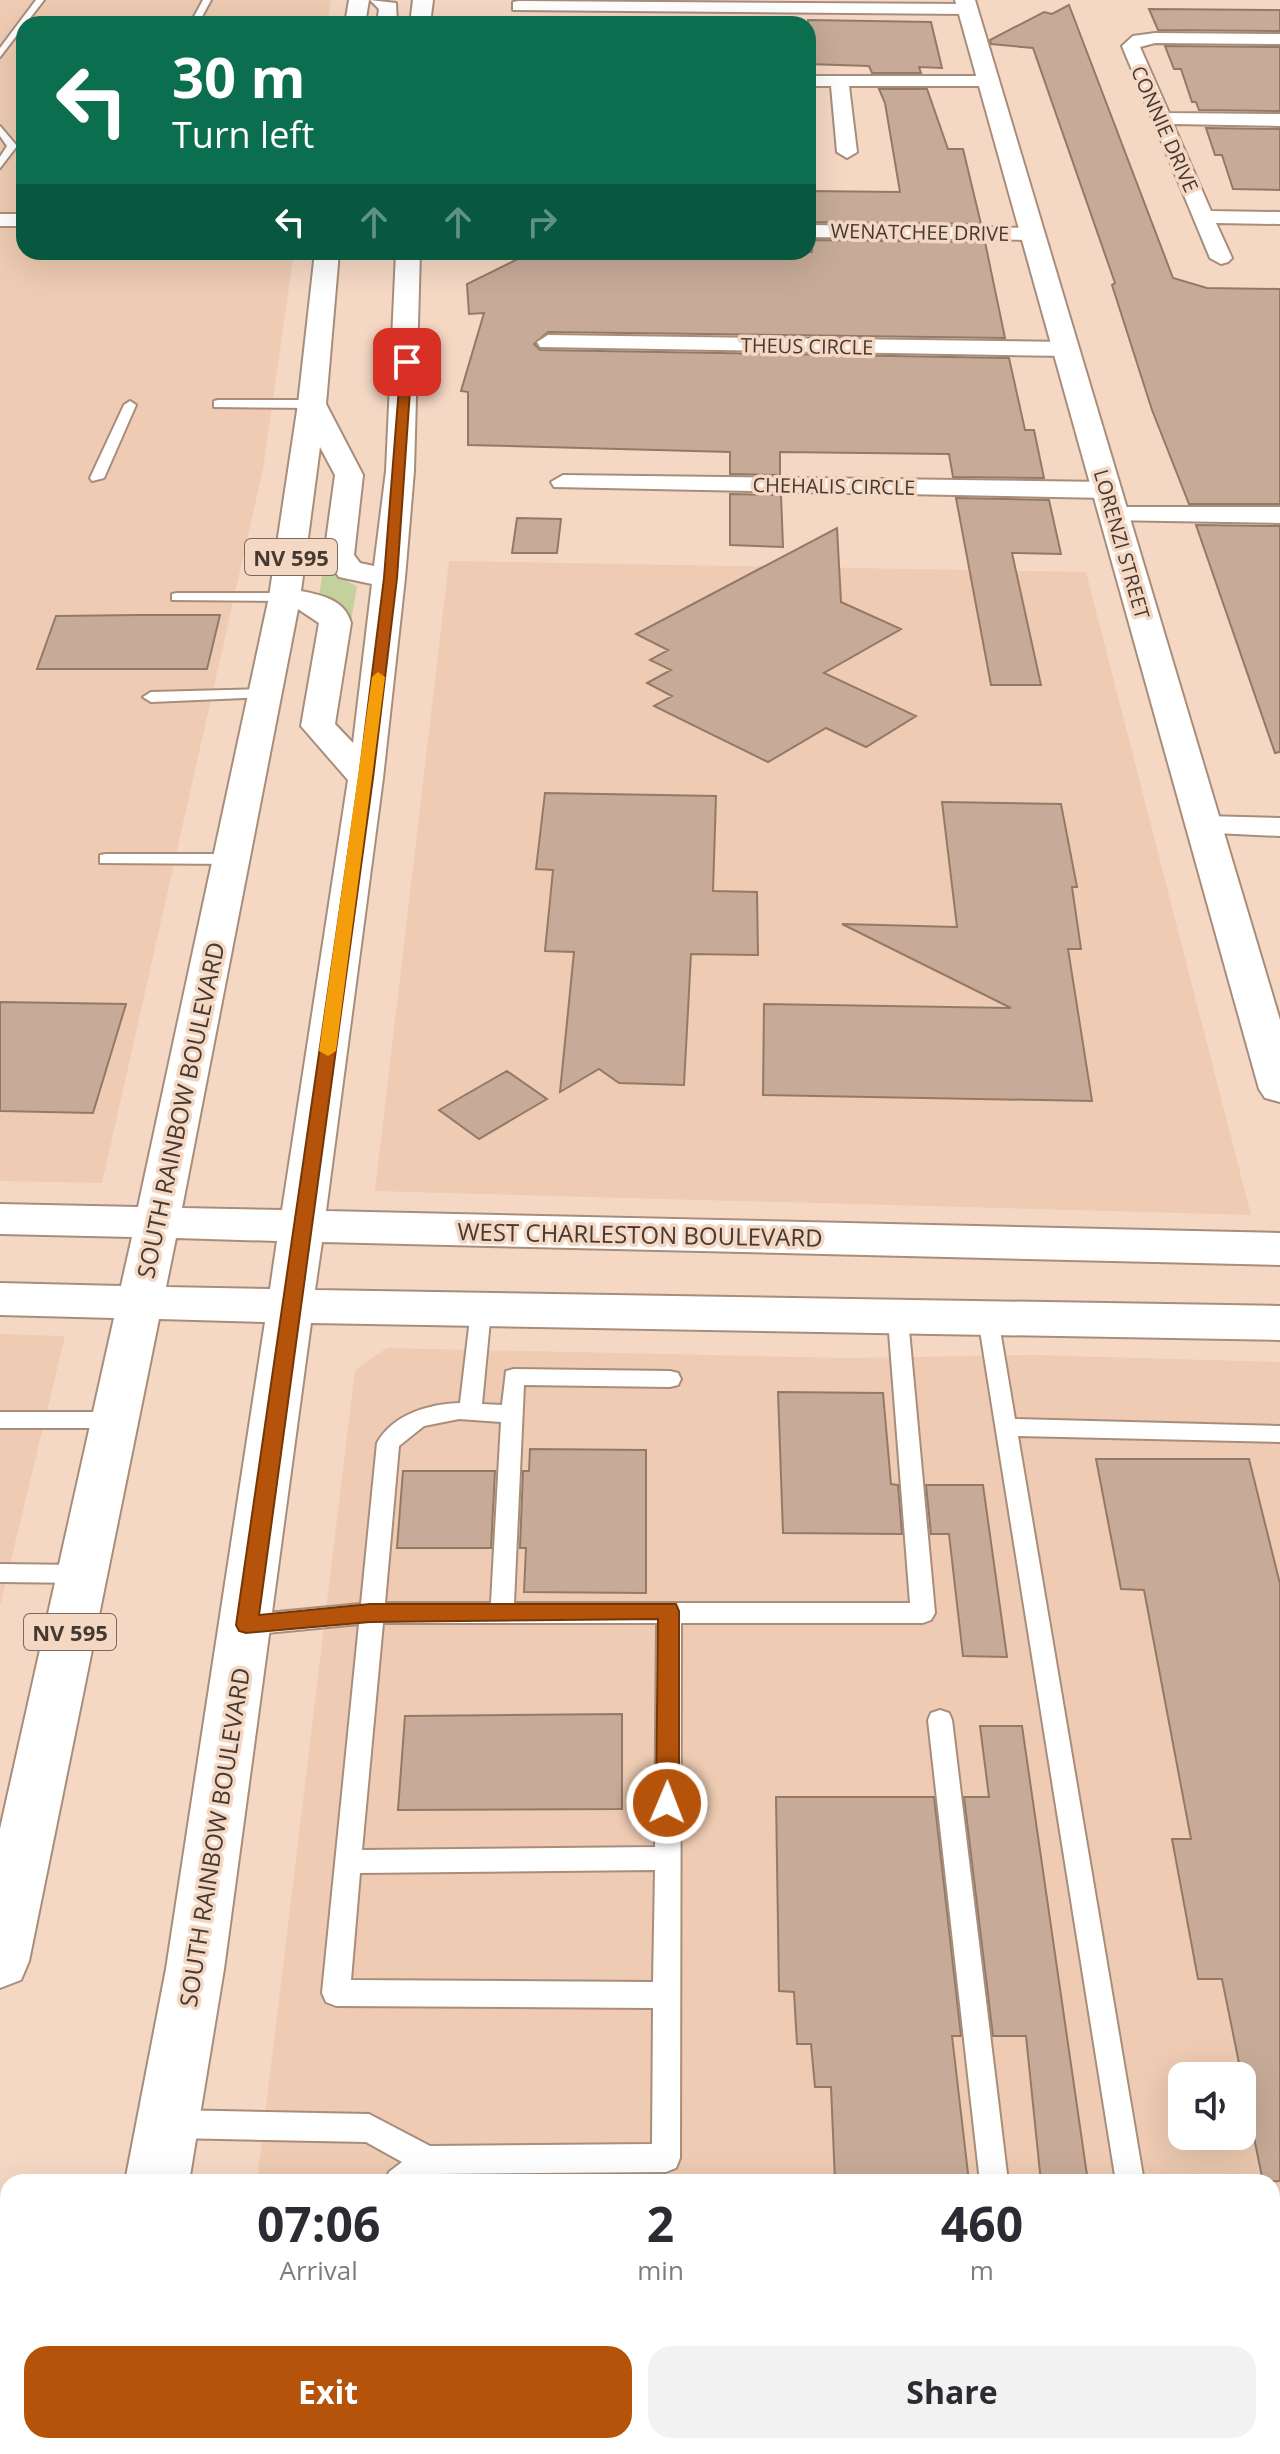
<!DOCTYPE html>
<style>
body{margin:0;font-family:"Open Sans",sans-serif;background:#f2f2f3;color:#2b2b33;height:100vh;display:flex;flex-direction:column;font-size:30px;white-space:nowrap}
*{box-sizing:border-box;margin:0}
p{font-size:26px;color:#7c7c81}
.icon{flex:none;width:44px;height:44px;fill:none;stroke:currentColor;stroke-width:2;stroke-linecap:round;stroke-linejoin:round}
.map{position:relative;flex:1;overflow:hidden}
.drawer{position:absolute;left:0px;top:2174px;width:1280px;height:280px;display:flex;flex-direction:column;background:#fff;border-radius:24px 24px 0 0;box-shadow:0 8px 32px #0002}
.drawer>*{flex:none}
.top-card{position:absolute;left:16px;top:16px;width:800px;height:244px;border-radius:24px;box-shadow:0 8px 32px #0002;background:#0b6e4f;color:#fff;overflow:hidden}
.controls{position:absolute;left:1168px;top:2062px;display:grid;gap:16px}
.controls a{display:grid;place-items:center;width:88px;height:88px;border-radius:16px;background:#fff;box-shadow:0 8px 32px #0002;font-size:40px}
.pin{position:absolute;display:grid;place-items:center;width:68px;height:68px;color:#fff;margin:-34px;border-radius:16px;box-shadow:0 4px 12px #0006}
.me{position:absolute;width:88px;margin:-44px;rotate:1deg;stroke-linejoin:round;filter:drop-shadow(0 0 6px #0008)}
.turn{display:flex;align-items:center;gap:28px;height:168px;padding:0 24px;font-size:36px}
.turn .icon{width:104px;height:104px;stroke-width:2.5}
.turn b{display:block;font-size:56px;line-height:68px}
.lanes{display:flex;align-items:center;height:76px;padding:0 24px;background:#0003;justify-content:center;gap:40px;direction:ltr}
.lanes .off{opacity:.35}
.eta{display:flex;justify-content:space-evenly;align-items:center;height:136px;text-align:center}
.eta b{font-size:48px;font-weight:700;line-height:56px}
.primary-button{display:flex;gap:16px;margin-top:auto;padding:16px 24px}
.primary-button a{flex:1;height:92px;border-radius:24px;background:#b45309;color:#fff;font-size:32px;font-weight:700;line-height:92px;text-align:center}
.primary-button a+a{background:#f2f2f3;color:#2b2b33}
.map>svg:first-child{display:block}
.built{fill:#eecbb2;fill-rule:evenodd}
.green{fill:#c4d19c}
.building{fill:#c7ab98;stroke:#937a67;stroke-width:2}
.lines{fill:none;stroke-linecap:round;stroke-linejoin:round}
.lane-casing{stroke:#a88d7a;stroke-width:4}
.street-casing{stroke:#a88d7a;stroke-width:4}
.secondary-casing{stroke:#a88d7a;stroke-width:4}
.primary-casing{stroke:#a88d7a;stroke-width:4}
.lane{fill:#fff;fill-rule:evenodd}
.street{fill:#fff;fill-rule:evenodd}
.secondary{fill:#fff;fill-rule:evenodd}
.primary{fill:#fff;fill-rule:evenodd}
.route{fill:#b45309;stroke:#753606;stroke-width:2}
.slow{fill:#f59e0b}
.labels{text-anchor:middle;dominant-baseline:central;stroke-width:7;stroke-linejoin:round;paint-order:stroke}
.far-street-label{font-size:20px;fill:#453931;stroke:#f5d8c4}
.shield{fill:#f5d8c4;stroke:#7a695d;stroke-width:2}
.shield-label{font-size:22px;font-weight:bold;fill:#453931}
.street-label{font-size:24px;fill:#453931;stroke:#f5d8c4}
</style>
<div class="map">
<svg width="1280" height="2454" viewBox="0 0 1280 2454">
<rect width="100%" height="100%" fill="#f5d8c4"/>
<path class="built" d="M 0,0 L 331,0 L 327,24 L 24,24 L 24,252 L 294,252 L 263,469 L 102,1183 L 0,1181 Z
M 449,561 L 1086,572 L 1251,1215 L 375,1191 Z
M 0,1334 L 65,1336 L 0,1606 Z
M 387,1348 L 848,1358 L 1033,1355 L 1280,1362 L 1280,2454 L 224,2454 L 225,2446 L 1272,2446 L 1272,2182 L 257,2182 L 355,1370 ZM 1182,2076 L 1242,2076 L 1242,2136 L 1182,2136 Z"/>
<path class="green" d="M 331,525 C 331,553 327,574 357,586 L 346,652 L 348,659 L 345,661 C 344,633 351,604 319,595 Z"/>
<path class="building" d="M 1069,5 L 1173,278 L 1207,288 L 1280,289 L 1280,504 L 1189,504 L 1152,410 L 1112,285 L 1115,283 L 1033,48 L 991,44 L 990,40 L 1044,12 L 1052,14 Z
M 1149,9 L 1280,10 L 1280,31 L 1158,30 Z
M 808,20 L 931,22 L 942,68 L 919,67 L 921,73 L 872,73 L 869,66 L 808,64 Z
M 1165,46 L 1280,47 L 1280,111 L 1199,110 L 1196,102 L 1192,102 L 1181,69 L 1174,69 Z
M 879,89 L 927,89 L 948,149 L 963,149 L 981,224 L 810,222 L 808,191 L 900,192 L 885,103 Z
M 1206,128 L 1280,129 L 1280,190 L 1233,189 L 1222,155 L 1215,155 Z
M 811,240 L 985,242 L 1005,338 L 548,332 L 534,344 L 540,350 L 1009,358 L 1025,430 L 1034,430 L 1044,478 L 953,477 L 949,454 L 780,452 L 780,475 L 730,474 L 730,452 L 468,445 L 468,392 L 461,391 L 484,313 L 469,314 L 467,284 L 532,252 L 812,252 Z
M 730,494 L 781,495 L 783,547 L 730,545 Z
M 956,498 L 1049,500 L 1061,554 L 1012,553 L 1041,685 L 991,685 Z
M 517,518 L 561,519 L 557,553 L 512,553 Z
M 1196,525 L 1280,526 L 1280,752 L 1275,753 Z
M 837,528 L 841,602 L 901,629 L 824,673 L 916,716 L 866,747 L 826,728 L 768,762 L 654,706 L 672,696 L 647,683 L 671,670 L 650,660 L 668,650 L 636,634 Z
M 138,615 L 220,615 L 207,669 L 37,669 L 56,616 Z
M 545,793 L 716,796 L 713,891 L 757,892 L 758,955 L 691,954 L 684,1085 L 619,1083 L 599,1069 L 560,1092 L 574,952 L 545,951 L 553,870 L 536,869 Z
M 942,802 L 1061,804 L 1077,887 L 1072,887 L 1081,949 L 1068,949 L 1092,1101 L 763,1095 L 764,1004 L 1011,1008 L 842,924 L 957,927 Z
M 0,1002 L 126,1004 L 93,1113 L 0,1111 Z
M 507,1071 L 547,1099 L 479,1139 L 439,1110 Z
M 778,1392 L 883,1393 L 891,1484 L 898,1485 L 902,1534 L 783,1533 Z
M 530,1449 L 646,1450 L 646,1593 L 524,1592 L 526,1548 L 520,1548 L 523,1471 L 529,1471 Z
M 1096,1459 L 1249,1459 L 1280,1584 L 1280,2181 L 1263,2182 L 1222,1979 L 1198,1979 L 1172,1839 L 1191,1839 L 1144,1590 L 1121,1589 Z
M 403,1471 L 495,1471 L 491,1548 L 397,1548 Z
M 926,1485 L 983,1485 L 1007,1657 L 963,1656 L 949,1534 L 931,1534 Z
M 622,1714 L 622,1809 L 398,1810 L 405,1716 Z
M 980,1726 L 1022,1726 L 1088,2182 L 1041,2182 L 1026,2036 L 993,2036 L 964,1797 L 989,1797 Z
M 776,1797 L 934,1797 L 961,2036 L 952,2036 L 969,2182 L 835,2181 L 831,2087 L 815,2087 L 811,2044 L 797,2044 L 794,1992 L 779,1991 Z"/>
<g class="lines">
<defs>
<path id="lane" d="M 36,0 L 44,0 L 0,57 L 0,48 Z
M 203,0 L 211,0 L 198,24 L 190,24 Z
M 0,126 L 17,146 L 0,168 L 0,157 L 7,146 L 0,136 Z
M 218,400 L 312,400 L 318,404 L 312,408 L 214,407 L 214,401 Z
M 130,401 L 136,405 L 104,478 L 92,481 L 90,478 L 124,405 Z
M 177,593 L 285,593 L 292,597 L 285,601 L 172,600 L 172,594 Z
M 265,689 L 270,691 L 270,697 L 151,702 L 143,697 L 151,692 Z
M 106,854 L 233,854 L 241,859 L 233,864 L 100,863 L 100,855 Z
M 481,1303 L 488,1305 L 491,1310 L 482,1404 L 502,1405 L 506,1371 L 514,1369 L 670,1371 L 678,1373 L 681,1379 L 678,1385 L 670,1387 L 524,1385 L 514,1603 L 910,1603 L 888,1319 L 891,1314 L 905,1314 L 908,1319 L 935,1613 L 931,1620 L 923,1623 L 681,1623 L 680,2158 L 676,2168 L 666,2172 L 433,2174 L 422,2182 L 385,2182 L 389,2172 L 402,2162 L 366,2142 L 172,2138 L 162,2134 L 158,2124 L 162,2114 L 172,2110 L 369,2114 L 430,2146 L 652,2144 L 653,2008 L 336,2006 L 326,2002 L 322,1993 L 359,1624 L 246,1635 L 238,1632 L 234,1625 L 238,1618 L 246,1615 L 361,1604 L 377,1443 C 393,1414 429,1404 460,1403 L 471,1310 L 474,1305 ZM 459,1419 L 501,1422 L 491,1603 L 385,1603 L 399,1446 L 424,1426 ZM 383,1623 L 657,1623 L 655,1847 L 362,1850 ZM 655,1870 L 653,1982 L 351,1980 L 360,1873 Z
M 988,1310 L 995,1313 L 998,1318 L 1015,1419 L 1280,1426 L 1280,1442 L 1018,1436 L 1144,2182 L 1116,2182 L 978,1318 L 981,1313 Z
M 0,1412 L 114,1412 L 122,1414 L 125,1420 L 122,1426 L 114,1428 L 0,1428 Z
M 0,1564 L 82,1565 L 90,1567 L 94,1574 L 90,1581 L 82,1583 L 0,1582 Z
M 940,1710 L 949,1713 L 952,1720 L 1008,2182 L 980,2182 L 928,1720 L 931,1713 Z
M 1009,2446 L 1041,2446 L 1042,2454 L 1010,2454 Z
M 1157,2446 L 1189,2446 L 1191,2454 L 1159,2454 Z"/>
<path id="street" d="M 519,1 L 967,4 L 975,9 L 967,14 L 513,10 L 513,2 Z
M 1155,33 L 1280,34 L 1280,44 L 1155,43 L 1140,47 L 1169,113 L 1280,114 L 1280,126 L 1173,124 L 1211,211 L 1280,212 L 1280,224 L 1216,223 L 1232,258 L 1228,262 L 1221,264 L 1210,258 L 1122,46 L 1133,36 Z
M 808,76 L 988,76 L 997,81 L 988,86 L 849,86 L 857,152 L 847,158 L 837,152 L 831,86 L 808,86 Z
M 0,214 L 24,214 L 24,226 L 0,226 Z
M 808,225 L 1032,228 L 1042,234 L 1032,240 L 808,237 Z
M 548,335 L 1066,342 L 1077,349 L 1066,356 L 540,347 L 537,342 Z
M 563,475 L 1106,482 L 1119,490 L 1106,498 L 554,487 L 551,482 Z
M 1114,507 L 1280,507 L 1280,523 L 1105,520 L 1101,515 Z
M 1204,816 L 1280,818 L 1280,836 L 1193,832 L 1189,825 L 1193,818 Z"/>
<path id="secondary" d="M 955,0 L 975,0 L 1280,1020 L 1280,1102 L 1265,1098 L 1259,1089 Z"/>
<path id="primary" d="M 349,0 L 369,0 L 365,24 L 345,24 Z
M 370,0 L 396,3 L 397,24 L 377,24 L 379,9 Z
M 413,0 L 433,0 L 430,24 L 410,24 Z
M 315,252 L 339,252 L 326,404 L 363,475 L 354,555 L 360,563 L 374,566 L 386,471 L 396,252 L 420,252 L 414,471 L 405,578 L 383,778 L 326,1211 L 1280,1233 L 1280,1265 L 322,1242 L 315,1290 L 1280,1306 L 1280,1340 L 311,1323 L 224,1969 L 189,2182 L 125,2182 L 166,1969 L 265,1322 L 159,1319 L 29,1961 L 21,1980 L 0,1988 L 0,1829 L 114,1318 L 0,1315 L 0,1283 L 121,1286 L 132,1237 L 0,1234 L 0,1204 L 138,1207 L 269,597 L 298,404 ZM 320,447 L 335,475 L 324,556 L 339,577 L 372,584 L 353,743 L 335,724 L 351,623 C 345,600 322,595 301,591 ZM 298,609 L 319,623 L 301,726 L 348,780 L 282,1210 L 182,1208 ZM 176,1238 L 277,1241 L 270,1289 L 166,1287 Z
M 0,2237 L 8,2241 L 8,2354 L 0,2351 Z
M 8,2417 L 8,2446 L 56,2446 L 54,2454 L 0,2454 L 0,2421 Z
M 84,2446 L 152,2446 L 151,2454 L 83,2454 Z"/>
</defs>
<use href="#lane" class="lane-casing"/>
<use href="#street" class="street-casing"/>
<use href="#secondary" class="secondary-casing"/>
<use href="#primary" class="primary-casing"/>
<use href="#lane" class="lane"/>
<use href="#street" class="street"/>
<use href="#secondary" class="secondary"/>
<use href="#primary" class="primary"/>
</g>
<path class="route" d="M 407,359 L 412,362 L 397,578 L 373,778 L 259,1615 L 370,1604 L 676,1604 L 679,1611 L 679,1803 L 676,1810 L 667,1813 L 659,1810 L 656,1803 L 658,1619 L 370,1622 L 246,1633 L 239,1631 L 236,1625 L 359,778 L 384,578 L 401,362 Z"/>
<path class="slow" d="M 378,672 L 385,677 L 336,1051 L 328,1056 L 319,1051 L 372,677 Z"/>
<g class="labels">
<g class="far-street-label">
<text transform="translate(1165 129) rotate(66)">CONNIE DRIVE</text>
<text transform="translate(920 232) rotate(1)">WENATCHEE DRIVE</text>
<text transform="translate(807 346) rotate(1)">THEUS CIRCLE</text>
<text transform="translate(834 486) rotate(1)">CHEHALIS CIRCLE</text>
<text transform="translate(1122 544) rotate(74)">LORENZI STREET</text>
</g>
<g class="shield">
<rect x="245" y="539" width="92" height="36" rx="6"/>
<rect x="24" y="1614" width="92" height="36" rx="6"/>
</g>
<g class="shield-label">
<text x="291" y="557">NV 595</text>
<text x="70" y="1632">NV 595</text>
</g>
<g class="street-label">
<text transform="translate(180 1110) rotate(-78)">SOUTH RAINBOW BOULEVARD</text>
<text transform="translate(640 1234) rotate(1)">WEST CHARLESTON BOULEVARD</text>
<text transform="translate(214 1837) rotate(-81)">SOUTH RAINBOW BOULEVARD</text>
</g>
</g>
</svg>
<div class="controls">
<a><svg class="icon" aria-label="sound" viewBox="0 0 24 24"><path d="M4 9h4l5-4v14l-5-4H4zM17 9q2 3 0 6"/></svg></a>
</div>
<div class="pin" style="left:407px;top:362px;background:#d93025"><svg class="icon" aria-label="arrive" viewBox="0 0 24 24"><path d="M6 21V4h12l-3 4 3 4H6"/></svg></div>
<svg class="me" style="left:667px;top:1803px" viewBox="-20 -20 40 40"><circle r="17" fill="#b45309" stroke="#fff" stroke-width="3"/><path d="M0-11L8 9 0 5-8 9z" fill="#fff"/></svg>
<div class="top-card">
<div class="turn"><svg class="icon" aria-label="left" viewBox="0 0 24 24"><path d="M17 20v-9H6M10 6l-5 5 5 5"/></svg><div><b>30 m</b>Turn left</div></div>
<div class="lanes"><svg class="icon" aria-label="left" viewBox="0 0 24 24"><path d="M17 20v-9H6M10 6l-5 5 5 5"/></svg><svg class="icon off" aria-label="ahead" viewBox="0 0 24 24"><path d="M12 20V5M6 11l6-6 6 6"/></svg><svg class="icon off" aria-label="ahead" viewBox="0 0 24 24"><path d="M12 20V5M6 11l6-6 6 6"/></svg><svg class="icon off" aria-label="right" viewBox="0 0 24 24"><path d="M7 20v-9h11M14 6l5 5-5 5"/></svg></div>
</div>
<section class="drawer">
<div class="eta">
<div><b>07:06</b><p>Arrival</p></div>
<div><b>2</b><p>min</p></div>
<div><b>460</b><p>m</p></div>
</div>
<div class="primary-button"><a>Exit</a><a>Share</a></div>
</section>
</div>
